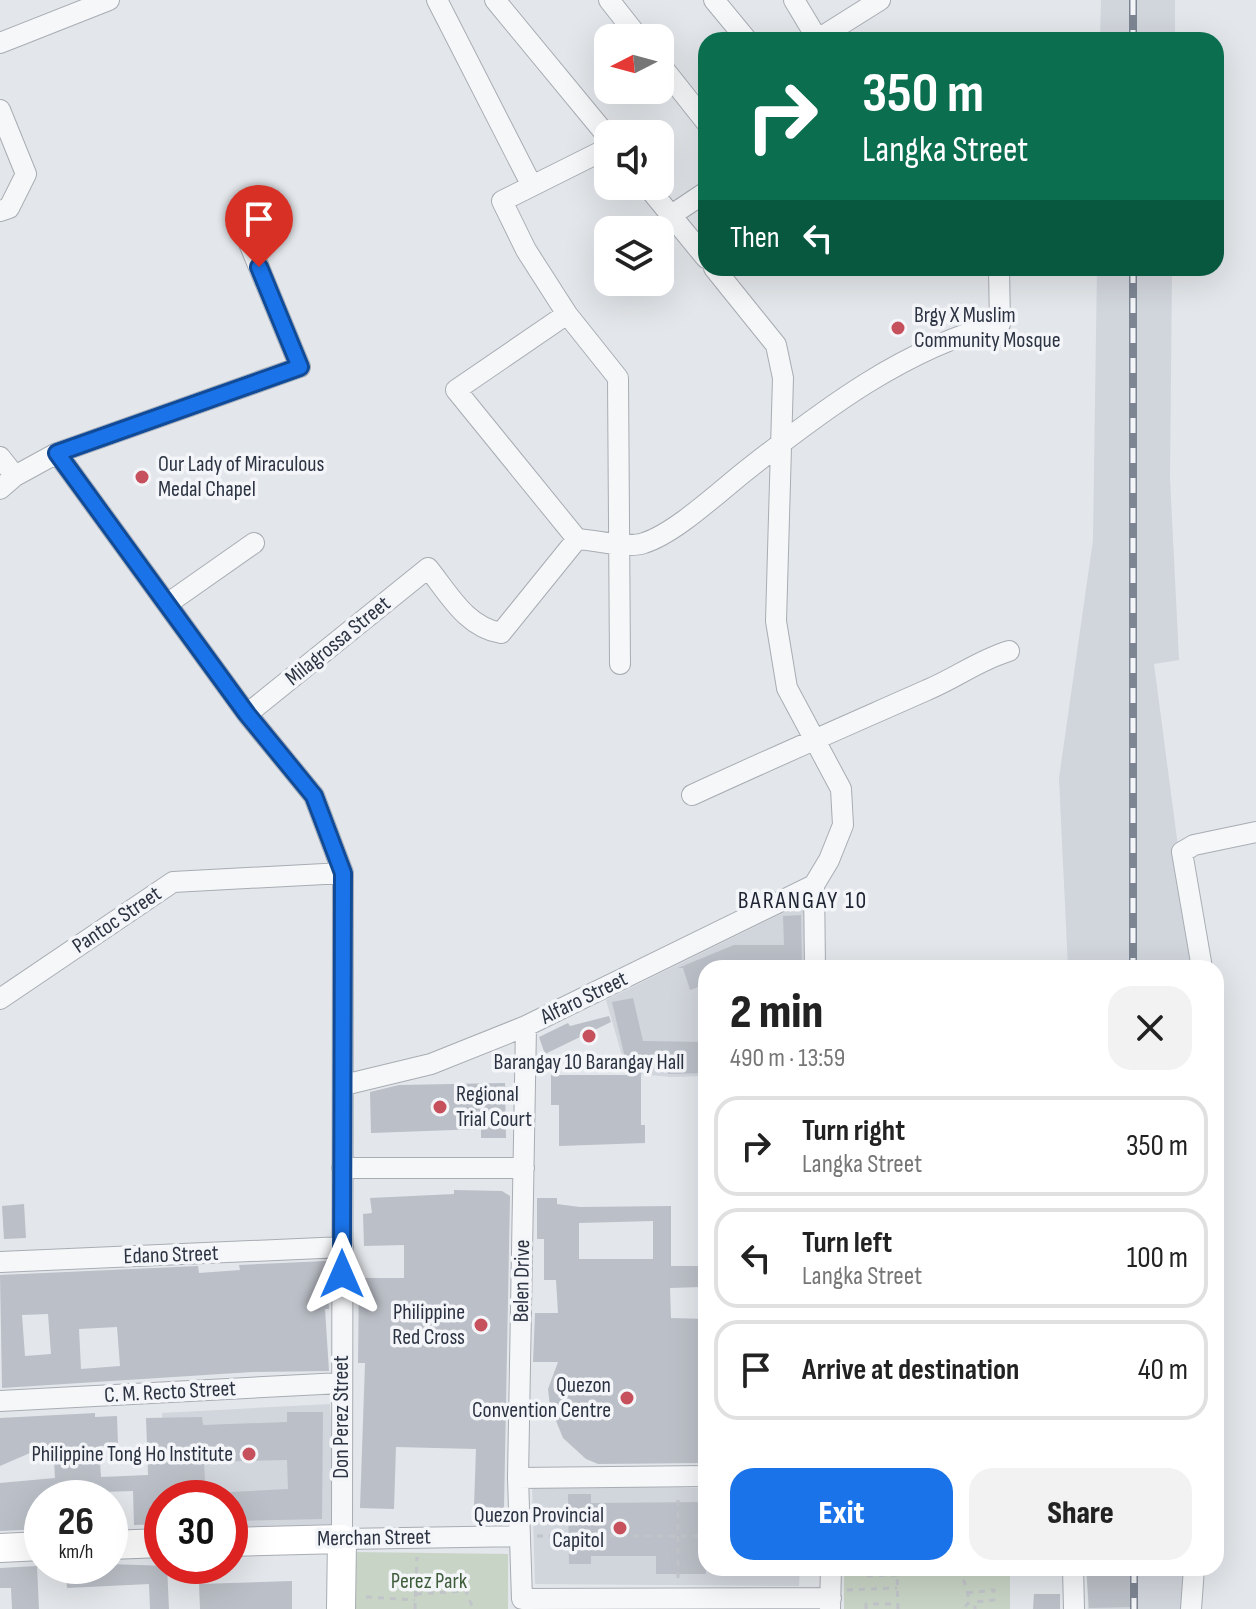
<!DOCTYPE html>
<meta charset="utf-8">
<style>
body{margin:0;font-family:"Sofia Sans Condensed",sans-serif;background:#f2f2f2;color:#222;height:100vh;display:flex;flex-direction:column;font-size:30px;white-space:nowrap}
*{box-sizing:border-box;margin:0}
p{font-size:26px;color:#767676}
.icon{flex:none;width:44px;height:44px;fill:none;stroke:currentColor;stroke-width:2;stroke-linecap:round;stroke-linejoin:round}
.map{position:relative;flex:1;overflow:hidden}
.details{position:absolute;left:698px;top:960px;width:526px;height:616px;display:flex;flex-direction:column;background:#fff;border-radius:24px;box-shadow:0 8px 32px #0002}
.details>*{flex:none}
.banner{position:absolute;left:698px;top:32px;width:526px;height:244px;border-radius:24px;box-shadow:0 8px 32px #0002;background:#0b6e4f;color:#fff;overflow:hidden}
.needle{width:52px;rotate:264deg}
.tools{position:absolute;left:594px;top:24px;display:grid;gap:16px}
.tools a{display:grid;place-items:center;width:80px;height:80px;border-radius:16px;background:#fff;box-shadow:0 8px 32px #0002;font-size:40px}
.speed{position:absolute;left:24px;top:1480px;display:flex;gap:16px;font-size:40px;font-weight:700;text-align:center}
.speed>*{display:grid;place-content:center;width:104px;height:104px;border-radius:50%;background:#fff;box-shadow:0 8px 32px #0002;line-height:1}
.speed small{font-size:20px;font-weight:400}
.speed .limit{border:12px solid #d22;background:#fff;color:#111}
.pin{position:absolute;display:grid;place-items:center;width:68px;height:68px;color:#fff;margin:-82px -34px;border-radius:50% 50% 50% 0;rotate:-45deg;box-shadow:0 0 8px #0007}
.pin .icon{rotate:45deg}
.me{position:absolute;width:88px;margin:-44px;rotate:0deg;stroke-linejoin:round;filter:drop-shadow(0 0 6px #0008)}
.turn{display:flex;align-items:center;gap:28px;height:168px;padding:0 32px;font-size:36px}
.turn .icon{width:104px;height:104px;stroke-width:2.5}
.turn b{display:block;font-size:56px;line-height:68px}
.then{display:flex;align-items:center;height:76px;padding:0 32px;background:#0003;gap:16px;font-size:30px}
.round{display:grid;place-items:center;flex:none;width:84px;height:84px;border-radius:24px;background:#f2f2f2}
.headline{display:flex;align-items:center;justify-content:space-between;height:136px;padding:0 32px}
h1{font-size:48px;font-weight:800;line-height:60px}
.button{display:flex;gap:16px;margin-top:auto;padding:16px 32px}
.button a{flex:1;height:92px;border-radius:24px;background:#1a73e8;color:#fff;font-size:32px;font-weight:800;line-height:92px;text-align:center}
.button a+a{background:#f2f2f2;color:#222}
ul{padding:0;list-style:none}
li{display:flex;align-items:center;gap:24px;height:100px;margin:0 16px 12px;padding:0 16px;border:4px solid #e0e0e0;border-radius:24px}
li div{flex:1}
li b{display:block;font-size:30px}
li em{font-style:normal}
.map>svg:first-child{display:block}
.built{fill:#d1d5dc}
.green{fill:#c8d4c5}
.building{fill:#bbbfc7;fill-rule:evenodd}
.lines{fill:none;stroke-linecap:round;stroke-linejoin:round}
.minor-casing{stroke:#a8adb4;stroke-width:22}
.secondary-casing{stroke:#a8adb4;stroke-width:30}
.path{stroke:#c1c4c9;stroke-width:3;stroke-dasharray:6 6;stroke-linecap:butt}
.minor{stroke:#f6f7f9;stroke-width:20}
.secondary{stroke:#fff;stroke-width:28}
.rail-casing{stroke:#7d8593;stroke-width:8}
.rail{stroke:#f3f5f8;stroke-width:5;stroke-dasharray:15;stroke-linecap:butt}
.route-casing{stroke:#114b97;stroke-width:20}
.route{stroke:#1a73e8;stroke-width:14}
.poi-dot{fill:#c7505d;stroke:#f3f5f8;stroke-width:3}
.labels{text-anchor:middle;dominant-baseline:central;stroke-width:7;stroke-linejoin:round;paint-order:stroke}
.poi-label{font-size:22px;fill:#2c3342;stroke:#f3f5f8;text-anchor:end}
.street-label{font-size:22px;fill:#2c3342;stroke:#f3f5f8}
.park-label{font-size:22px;fill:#3f5d3a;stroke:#f3f5f8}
.neighbourhood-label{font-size:24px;letter-spacing:2px;fill:#1e2433;stroke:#f3f5f8}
</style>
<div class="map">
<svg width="1256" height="1609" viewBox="0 0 1256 1609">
<rect width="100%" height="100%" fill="#e3e6ea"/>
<path class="built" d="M 1101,0 L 1175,0 L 1175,40 L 1100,40 Z
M 1097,268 L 1172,268 L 1170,479 L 1179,660 L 1154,664 L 1183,885 L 1206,968 L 1068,968 L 1059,778 L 1093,540 Z
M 807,901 L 812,968 L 706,968 L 706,1076 L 671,1077 L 627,1073 L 606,1000 Z
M 330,1404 L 337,1530 L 230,1536 L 230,1498 L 167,1498 L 162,1413 Z
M 532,1485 L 706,1488 L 706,1568 L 800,1568 L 799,1586 L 535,1584 Z
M 1087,1568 L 1192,1568 L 1188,1609 L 1088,1609 Z"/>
<path class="green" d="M 350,1552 L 508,1554 L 508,1609 L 350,1609 Z
M 844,1568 L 1010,1568 L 1010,1609 L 844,1609 Z"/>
<path class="building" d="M 801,915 L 802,968 L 706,968 L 706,984 L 690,990 L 683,968 L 678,968 L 734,945 L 784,945 L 783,916 Z
M 633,998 L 643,1041 L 706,1042 L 706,1073 L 668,1074 L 668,1065 L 641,1067 L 641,1125 L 645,1125 L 645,1143 L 559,1146 L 559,1105 L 551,1105 L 551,1075 L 629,1075 L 612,1002 Z
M 609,1016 L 611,1022 L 545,1054 L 539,1037 L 568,1023 L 570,1026 Z
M 505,1083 L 506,1138 L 481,1138 L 481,1129 L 371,1133 L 370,1092 L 399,1085 Z
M 454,1190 L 502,1191 L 510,1196 L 504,1508 L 474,1507 L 476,1449 L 396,1447 L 394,1509 L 360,1508 L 365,1363 L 358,1363 L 359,1278 L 404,1278 L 404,1245 L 364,1246 L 363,1214 L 372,1213 L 370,1198 L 454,1194 Z
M 537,1198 L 557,1198 L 557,1204 L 580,1207 L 671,1206 L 671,1266 L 701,1266 L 701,1287 L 670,1288 L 671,1318 L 706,1319 L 706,1463 L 598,1464 L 586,1459 L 563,1438 L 550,1406 L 548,1389 L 558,1362 L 533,1362 L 535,1313 L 558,1313 L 556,1280 L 544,1280 L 544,1239 L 537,1239 ZM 653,1221 L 653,1259 L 579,1259 L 579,1223 Z
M 24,1204 L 26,1238 L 4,1239 L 2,1206 Z
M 326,1261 L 329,1309 L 325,1309 L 329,1371 L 252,1372 L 2,1388 L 0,1275 L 198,1266 L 199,1273 L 240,1270 L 239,1265 ZM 48,1314 L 51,1354 L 25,1356 L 22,1315 ZM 117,1327 L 120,1366 L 81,1369 L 79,1329 Z
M 287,1412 L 323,1412 L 322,1519 L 230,1521 L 230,1492 L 288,1489 L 287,1460 L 204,1462 L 206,1498 L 162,1498 L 162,1524 L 134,1525 L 133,1491 L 101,1492 L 102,1498 L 39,1498 L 40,1529 L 0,1531 L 0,1483 L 55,1478 L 53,1443 L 0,1466 L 0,1418 L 95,1413 L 95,1417 L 117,1416 L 118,1445 L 99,1446 L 101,1477 L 148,1475 L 146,1418 L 202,1417 L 203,1425 L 287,1422 Z
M 568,1494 L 591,1494 L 591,1503 L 706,1502 L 706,1574 L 656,1574 L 656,1556 L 591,1556 L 591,1564 L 569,1564 Z
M 110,1564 L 167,1566 L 169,1609 L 150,1609 L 149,1584 L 67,1588 L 65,1566 Z
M 37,1566 L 39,1609 L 12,1609 L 11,1588 L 0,1588 L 0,1568 Z
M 1086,1568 L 1131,1568 L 1132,1607 L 1089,1608 Z
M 292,1581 L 292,1609 L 200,1609 L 199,1584 Z
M 1034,1594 L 1060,1594 L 1060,1609 L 1033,1609 Z"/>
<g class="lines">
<defs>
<path id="minor" d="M 437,0 L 532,186
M 495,0 L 608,137
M 609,0 L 639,38
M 714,0 L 747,40
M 794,0 L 818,40
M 818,39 L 880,0
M 0,43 L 109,0
M 660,64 L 706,122
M 0,110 L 26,174 L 9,208 L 0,211
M 608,148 L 502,201 L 526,250 L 567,314 L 456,390 L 577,539 C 596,540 627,549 644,543 C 676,533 721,490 748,469 C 823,410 906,347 1000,324 L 999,268
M 647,186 L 706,258
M 670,216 L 706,192
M 714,268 L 776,345 L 783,378 L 776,621 L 787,688 L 841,789 L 843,825 L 829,860 L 814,885
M 567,314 L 618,378 L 620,664
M 57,453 L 247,714 L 314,796 L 343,873 L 342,1539 L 518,1536
M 0,457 L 15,476
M 0,489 L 15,476 L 57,453 L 300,367 L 249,243
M 167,604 L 254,543
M 247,714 L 428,568 C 449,594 466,627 501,633 L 577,539
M 692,795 C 770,759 848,725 927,690 C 956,678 979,660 1009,651
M 814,885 L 815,968
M 1202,968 L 1182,852 L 1194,845 L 1256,832
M 0,999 L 173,882 L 343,873
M 526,1026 L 518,1478 L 522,1599 L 831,1598
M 344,1085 L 431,1064 L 526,1026 L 814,885
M 342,1168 L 524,1168
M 0,1262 L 343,1247
M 0,1401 L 341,1383
M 518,1478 L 706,1476
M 1073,1568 L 1074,1609
M 830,1609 L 831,1568
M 1191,1609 L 1194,1568"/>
<path id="secondary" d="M 230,1542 L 342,1539 L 341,1609
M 110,1545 L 162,1543
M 0,1548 L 42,1546"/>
</defs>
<use href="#minor" class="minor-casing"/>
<use href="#secondary" class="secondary-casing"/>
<path class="path" d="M 537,1536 L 706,1536
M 864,1568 L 863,1576 L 897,1575
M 960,1568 L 970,1601 L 963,1609
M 678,1578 L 678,1494
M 847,1590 L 897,1588
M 967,1593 L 994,1590 L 994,1600 L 975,1602 L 975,1609
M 416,1594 L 466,1591 L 473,1609
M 366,1597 L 415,1600
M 415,1609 L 417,1557
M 866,1609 L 866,1604 L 897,1604
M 898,1609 L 897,1575 L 903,1568"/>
<use href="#minor" class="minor"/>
<use href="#secondary" class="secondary"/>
<defs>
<path id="rail" d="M 1133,0 L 1133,40
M 1133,268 L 1133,968
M 1134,1568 L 1134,1609"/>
</defs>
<use href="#rail" class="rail-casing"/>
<use href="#rail" class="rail"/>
</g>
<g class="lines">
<defs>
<path id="route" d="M 259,267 L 300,367 L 57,453 L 247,714 L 314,796 L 343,873 L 342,1274"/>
</defs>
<use href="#route" class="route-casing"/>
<use href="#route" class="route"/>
</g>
<g class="poi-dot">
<circle cx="898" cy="328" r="8"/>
<circle cx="142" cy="477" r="8"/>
<circle cx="589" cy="1036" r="8"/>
<circle cx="440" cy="1107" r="8"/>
<circle cx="481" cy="1325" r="8"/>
<circle cx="627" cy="1398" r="8"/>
<circle cx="249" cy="1454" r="8"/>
<circle cx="620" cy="1528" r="8"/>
</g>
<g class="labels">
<g class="poi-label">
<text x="914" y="315" text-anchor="start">Brgy X Muslim<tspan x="914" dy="25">Community Mosque</tspan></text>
<text x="158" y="464" text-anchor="start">Our Lady of Miraculous<tspan x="158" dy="25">Medal Chapel</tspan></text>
<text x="589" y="1062" text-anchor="middle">Barangay 10 Barangay Hall</text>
<text x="456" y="1094" text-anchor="start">Regional<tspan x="456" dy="25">Trial Court</tspan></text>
<text x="465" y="1312">Philippine<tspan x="465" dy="25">Red Cross</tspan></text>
<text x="611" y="1385">Quezon<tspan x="611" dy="25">Convention Centre</tspan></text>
<text x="233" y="1454">Philippine Tong Ho Institute</text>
<text x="604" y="1515">Quezon Provincial<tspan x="604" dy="25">Capitol</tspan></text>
</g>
<g class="street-label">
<text transform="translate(338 641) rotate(-39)">Milagrossa Street</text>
<text transform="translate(117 920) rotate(-34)">Pantoc Street</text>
<text transform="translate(584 998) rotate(-26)">Alfaro Street</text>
<text transform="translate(171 1255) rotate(-2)">Edano Street</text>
<text transform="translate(522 1281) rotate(-89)">Belen Drive</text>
<text transform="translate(170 1392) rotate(-3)">C. M. Recto Street</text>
<text transform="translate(341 1417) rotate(-90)">Don Perez Street</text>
<text transform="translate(374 1538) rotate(-1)">Merchan Street</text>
</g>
<g class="park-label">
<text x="429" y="1581">Perez Park</text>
</g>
<g class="neighbourhood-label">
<text x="803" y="900">BARANGAY 10</text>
</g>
</g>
</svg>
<div class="tools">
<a><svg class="needle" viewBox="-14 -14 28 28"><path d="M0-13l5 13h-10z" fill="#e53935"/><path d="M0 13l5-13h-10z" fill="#767676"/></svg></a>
<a><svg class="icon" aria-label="sound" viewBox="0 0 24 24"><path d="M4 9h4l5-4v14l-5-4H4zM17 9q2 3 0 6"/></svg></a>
<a><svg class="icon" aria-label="layers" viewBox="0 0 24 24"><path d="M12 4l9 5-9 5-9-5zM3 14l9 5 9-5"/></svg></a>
</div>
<div class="speed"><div>26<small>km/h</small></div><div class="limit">30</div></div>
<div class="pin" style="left:259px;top:267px;background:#d93025"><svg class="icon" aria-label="arrive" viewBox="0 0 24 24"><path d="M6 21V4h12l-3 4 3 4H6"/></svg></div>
<svg class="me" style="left:342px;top:1274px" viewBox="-20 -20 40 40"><path d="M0-17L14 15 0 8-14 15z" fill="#1a73e8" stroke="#fff" stroke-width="4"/></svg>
<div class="banner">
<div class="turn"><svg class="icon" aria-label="right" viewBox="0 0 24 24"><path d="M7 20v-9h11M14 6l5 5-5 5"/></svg><div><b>350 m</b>Langka Street</div></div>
<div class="then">Then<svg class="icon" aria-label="left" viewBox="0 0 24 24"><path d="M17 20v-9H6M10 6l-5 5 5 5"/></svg></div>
</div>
<section class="details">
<div class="headline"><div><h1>2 min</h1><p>490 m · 13:59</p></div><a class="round"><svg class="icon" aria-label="close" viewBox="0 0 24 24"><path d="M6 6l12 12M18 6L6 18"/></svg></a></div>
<ul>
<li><svg class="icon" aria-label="right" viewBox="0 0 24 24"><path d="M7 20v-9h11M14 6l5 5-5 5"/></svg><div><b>Turn right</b><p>Langka Street</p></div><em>350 m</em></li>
<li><svg class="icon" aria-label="left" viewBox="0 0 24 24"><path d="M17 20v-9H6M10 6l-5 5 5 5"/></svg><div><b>Turn left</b><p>Langka Street</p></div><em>100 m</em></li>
<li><svg class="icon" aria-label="arrive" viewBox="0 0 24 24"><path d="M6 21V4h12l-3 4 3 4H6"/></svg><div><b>Arrive at destination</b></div><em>40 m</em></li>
</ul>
<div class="button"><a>Exit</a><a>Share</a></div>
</section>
</div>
